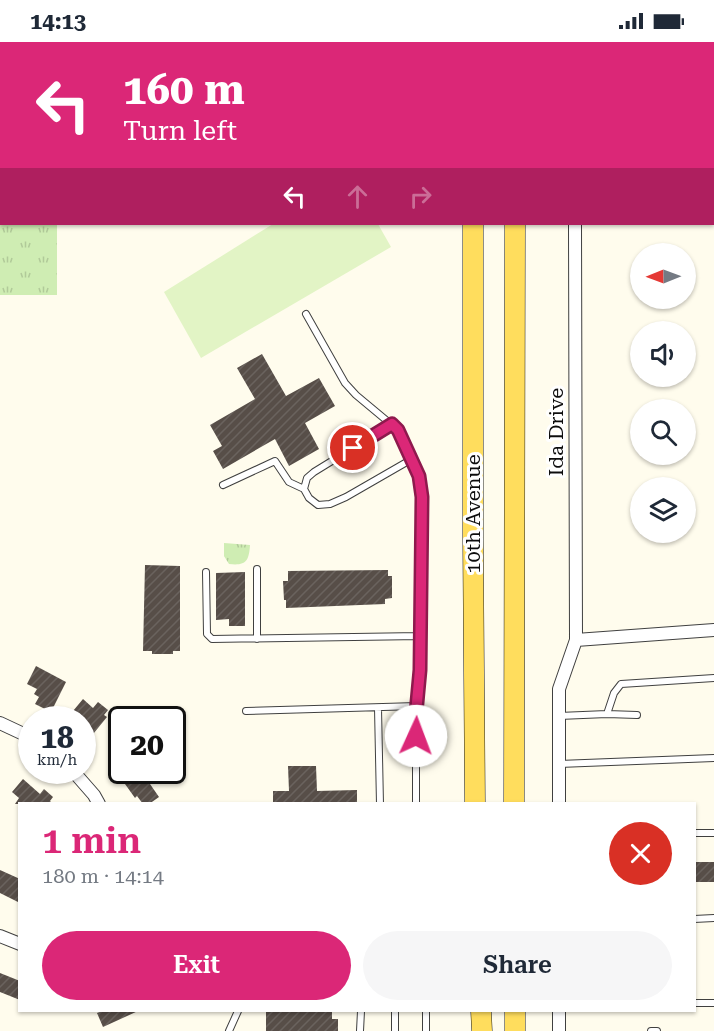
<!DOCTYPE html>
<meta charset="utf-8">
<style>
body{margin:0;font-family:"Roboto Serif",serif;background:#f6f6f7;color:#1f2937;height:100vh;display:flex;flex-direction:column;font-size:22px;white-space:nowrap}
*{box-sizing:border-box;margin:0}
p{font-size:20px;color:#747a83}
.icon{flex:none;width:33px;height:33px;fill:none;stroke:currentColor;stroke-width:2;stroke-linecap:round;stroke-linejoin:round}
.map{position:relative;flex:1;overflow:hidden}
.sheet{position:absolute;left:18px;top:760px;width:678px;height:210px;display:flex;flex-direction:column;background:#fff;border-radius:0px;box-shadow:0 2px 4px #0004}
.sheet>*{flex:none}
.hud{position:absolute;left:0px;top:0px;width:714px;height:183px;box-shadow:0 2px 4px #0004;background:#db2777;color:#fff;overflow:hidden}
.needle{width:39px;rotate:269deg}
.tools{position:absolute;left:630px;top:201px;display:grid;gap:12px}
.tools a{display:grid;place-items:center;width:66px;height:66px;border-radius:50%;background:#fff;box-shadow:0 2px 4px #0004;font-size:30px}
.speed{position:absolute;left:18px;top:664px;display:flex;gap:12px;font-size:30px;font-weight:700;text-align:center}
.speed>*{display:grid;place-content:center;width:78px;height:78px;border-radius:50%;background:#fff;box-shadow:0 2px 4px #0004;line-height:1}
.speed small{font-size:15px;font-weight:400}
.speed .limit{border:3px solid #111;border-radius:9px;background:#fff;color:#111}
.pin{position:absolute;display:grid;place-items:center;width:51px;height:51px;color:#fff;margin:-26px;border:3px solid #fff;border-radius:50%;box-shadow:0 2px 6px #0007}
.me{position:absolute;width:66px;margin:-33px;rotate:2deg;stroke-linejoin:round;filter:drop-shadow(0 0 4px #0008)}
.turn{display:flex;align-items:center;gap:21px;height:126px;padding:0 24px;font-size:27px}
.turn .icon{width:78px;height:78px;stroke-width:2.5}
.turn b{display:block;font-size:42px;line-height:51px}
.lanes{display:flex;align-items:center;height:57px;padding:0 24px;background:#0003;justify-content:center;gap:30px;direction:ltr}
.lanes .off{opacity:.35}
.round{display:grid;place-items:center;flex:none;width:63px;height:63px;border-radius:32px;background:#f6f6f7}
.summary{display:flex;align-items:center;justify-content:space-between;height:102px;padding:0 24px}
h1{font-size:36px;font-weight:600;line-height:45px;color:#db2777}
.primary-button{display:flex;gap:12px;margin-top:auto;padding:12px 24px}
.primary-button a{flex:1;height:69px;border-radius:36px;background:#db2777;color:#fff;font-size:24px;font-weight:600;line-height:69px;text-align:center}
.primary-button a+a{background:#f6f6f7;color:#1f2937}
.status{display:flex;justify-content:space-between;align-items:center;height:42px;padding:0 30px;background:#fff;direction:ltr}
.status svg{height:16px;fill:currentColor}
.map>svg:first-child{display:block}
.grass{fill:url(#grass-tufts)}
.pitch{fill:#e2f4c5}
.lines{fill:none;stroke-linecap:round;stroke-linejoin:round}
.stream{stroke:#2c8fda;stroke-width:4}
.building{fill:url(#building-hatch)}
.service-casing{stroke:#404040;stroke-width:8}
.minor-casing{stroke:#404040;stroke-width:14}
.primary-casing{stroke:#1e1e1e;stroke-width:21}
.service{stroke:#fff;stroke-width:6}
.minor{stroke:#fff;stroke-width:12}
.primary{stroke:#ffdd5d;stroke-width:20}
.route-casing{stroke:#8e194d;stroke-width:15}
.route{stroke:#db2777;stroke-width:10}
.labels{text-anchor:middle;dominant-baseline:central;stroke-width:6;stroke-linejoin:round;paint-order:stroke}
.street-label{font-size:20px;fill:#0d0d0d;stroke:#fff}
</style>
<div class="status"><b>14:13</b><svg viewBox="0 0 49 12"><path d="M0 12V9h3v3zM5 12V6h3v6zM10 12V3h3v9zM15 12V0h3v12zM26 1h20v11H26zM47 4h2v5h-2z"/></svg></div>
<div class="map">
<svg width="714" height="989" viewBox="0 0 714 989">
<defs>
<pattern id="grass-tufts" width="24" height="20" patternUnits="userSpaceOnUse" patternTransform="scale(1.5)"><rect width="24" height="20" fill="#cfedb3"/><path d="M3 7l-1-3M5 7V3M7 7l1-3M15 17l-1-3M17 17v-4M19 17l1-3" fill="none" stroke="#b1ca99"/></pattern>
<pattern id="building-hatch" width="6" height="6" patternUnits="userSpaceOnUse" patternTransform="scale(1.5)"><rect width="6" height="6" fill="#574e48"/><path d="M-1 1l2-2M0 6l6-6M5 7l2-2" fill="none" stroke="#6a635e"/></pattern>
</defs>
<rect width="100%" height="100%" fill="#fffced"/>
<path class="grass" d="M 0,27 L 2,27 L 2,182 L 57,182 L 57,253 L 0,253 Z
M 224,501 L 250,503 C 249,519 246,524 229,522 L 224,514 Z"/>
<path class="pitch" d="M 273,182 L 378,182 L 391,205 L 201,316 L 164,250 Z"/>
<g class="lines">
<path class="stream" d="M 404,0 L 404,2
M 0,98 L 2,98"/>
</g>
<path class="building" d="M 262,312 L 286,354 L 319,336 L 335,364 L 305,381 L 319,407 L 289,424 L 275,397 L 223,427 L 213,409 L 222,404 L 210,383 L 255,357 L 237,326 Z
M 145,523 L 180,524 L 180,609 L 173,609 L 173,612 L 152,612 L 152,609 L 143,609 Z
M 388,528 L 388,534 L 392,534 L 392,556 L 385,557 L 385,562 L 286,566 L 286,558 L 284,558 L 283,539 L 288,539 L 288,529 Z
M 245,530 L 245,584 L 229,584 L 229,577 L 216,578 L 216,531 Z
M 36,624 L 66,640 L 51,670 L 35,662 L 39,655 L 34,652 L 37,647 L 27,642 Z
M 83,657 L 93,666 L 98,660 L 108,668 L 104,673 L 107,675 L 89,697 L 82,692 L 82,676 L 73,669 Z
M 122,713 L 122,729 L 141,729 L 159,755 L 149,762 L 143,762 L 137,754 L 135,756 L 110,721 Z
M 288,724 L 316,724 L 317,749 L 357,748 L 357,762 L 273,762 L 273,749 L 289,749 Z
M 23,737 L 40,752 L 44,747 L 53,755 L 50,759 L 53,762 L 15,762 L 19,756 L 12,750 Z
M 694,820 L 714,820 L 714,840 L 694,840 Z
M 0,828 L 20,837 L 20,861 L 0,851 Z
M 0,931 L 20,939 L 20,958 L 0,950 Z
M 103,969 L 138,969 L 103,985 L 97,971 Z
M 266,969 L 332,969 L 332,977 L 338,977 L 338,989 L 266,989 Z"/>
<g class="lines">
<defs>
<path id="service" d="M 306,272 L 345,341 L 356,353 L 398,388 L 419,434 L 422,455 L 420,628 L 416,671 L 416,762
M 392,382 L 314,430 L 307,436 L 304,447 L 309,456 L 318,463 L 330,462 L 346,455 L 412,417
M 223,443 L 275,419 L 289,440 L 304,447
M 206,530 L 207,592 L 212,597 L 420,594
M 257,597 L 257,527
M 378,666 L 380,762
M 246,669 L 417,664
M 607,672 L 614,651 L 621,642 L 714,636
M 559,674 L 607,672 L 637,673
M 559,722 L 714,716
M 694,791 L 714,791
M 694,877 L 714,876
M 694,961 L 714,961
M 395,969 L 395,989
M 426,969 L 426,989
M 229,989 L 238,969
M 360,989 L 361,969
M 651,989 L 657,989"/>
<path id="minor" d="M 574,0 L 574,2
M 576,598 L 714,588
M 0,681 L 32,696
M 73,729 L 94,753 L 99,762
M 559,762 L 559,647 L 576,598 L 575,182
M 0,894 L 20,902
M 559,989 L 559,969"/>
<path id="primary" d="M 473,2 L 473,0
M 516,2 L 516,0
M 473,182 L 473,498 L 475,762
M 514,762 L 515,182
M 481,969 L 482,989
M 515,969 L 515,989"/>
</defs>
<use href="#service" class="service-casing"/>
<use href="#minor" class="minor-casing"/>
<use href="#primary" class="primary-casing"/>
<use href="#service" class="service"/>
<use href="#minor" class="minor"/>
<use href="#primary" class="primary"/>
</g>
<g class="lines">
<defs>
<path id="route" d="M 353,406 L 392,382 L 398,388 L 419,434 L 422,455 L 420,628 L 416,671 L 416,694"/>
</defs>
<use href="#route" class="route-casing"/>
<use href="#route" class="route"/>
</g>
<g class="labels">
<g class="street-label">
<text transform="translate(556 390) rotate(-90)">Ida Drive</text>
<text transform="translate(473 472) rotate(-90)">10th Avenue</text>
</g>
</g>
</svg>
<div class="tools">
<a><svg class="needle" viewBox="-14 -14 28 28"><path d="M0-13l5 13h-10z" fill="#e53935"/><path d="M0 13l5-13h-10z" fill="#747a83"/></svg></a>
<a><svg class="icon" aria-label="sound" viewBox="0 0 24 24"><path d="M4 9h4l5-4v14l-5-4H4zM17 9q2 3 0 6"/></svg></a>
<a><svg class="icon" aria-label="search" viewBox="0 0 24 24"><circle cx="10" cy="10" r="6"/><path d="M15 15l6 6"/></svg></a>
<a><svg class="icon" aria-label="layers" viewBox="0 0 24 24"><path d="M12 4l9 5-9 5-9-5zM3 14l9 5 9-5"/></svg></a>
</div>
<div class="speed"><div>18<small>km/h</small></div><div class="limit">20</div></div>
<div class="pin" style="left:353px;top:406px;background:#d93025"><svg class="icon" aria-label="arrive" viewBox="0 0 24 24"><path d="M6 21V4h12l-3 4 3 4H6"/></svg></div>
<svg class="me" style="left:416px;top:694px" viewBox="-20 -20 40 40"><circle r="19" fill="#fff"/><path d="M0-13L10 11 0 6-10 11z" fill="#db2777"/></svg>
<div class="hud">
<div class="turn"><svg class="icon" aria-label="left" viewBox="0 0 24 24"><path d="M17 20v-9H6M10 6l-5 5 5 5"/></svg><div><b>160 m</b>Turn left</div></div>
<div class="lanes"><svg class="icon" aria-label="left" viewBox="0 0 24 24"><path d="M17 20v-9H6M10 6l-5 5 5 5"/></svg><svg class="icon off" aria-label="ahead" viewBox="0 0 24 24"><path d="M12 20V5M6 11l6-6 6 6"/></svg><svg class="icon off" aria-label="right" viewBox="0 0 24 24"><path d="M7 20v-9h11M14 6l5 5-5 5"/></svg></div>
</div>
<section class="sheet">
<div class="summary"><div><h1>1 min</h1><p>180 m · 14:14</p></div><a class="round" style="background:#d93025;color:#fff"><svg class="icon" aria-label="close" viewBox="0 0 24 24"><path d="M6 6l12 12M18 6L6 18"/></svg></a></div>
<div class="primary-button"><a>Exit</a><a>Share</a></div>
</section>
</div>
